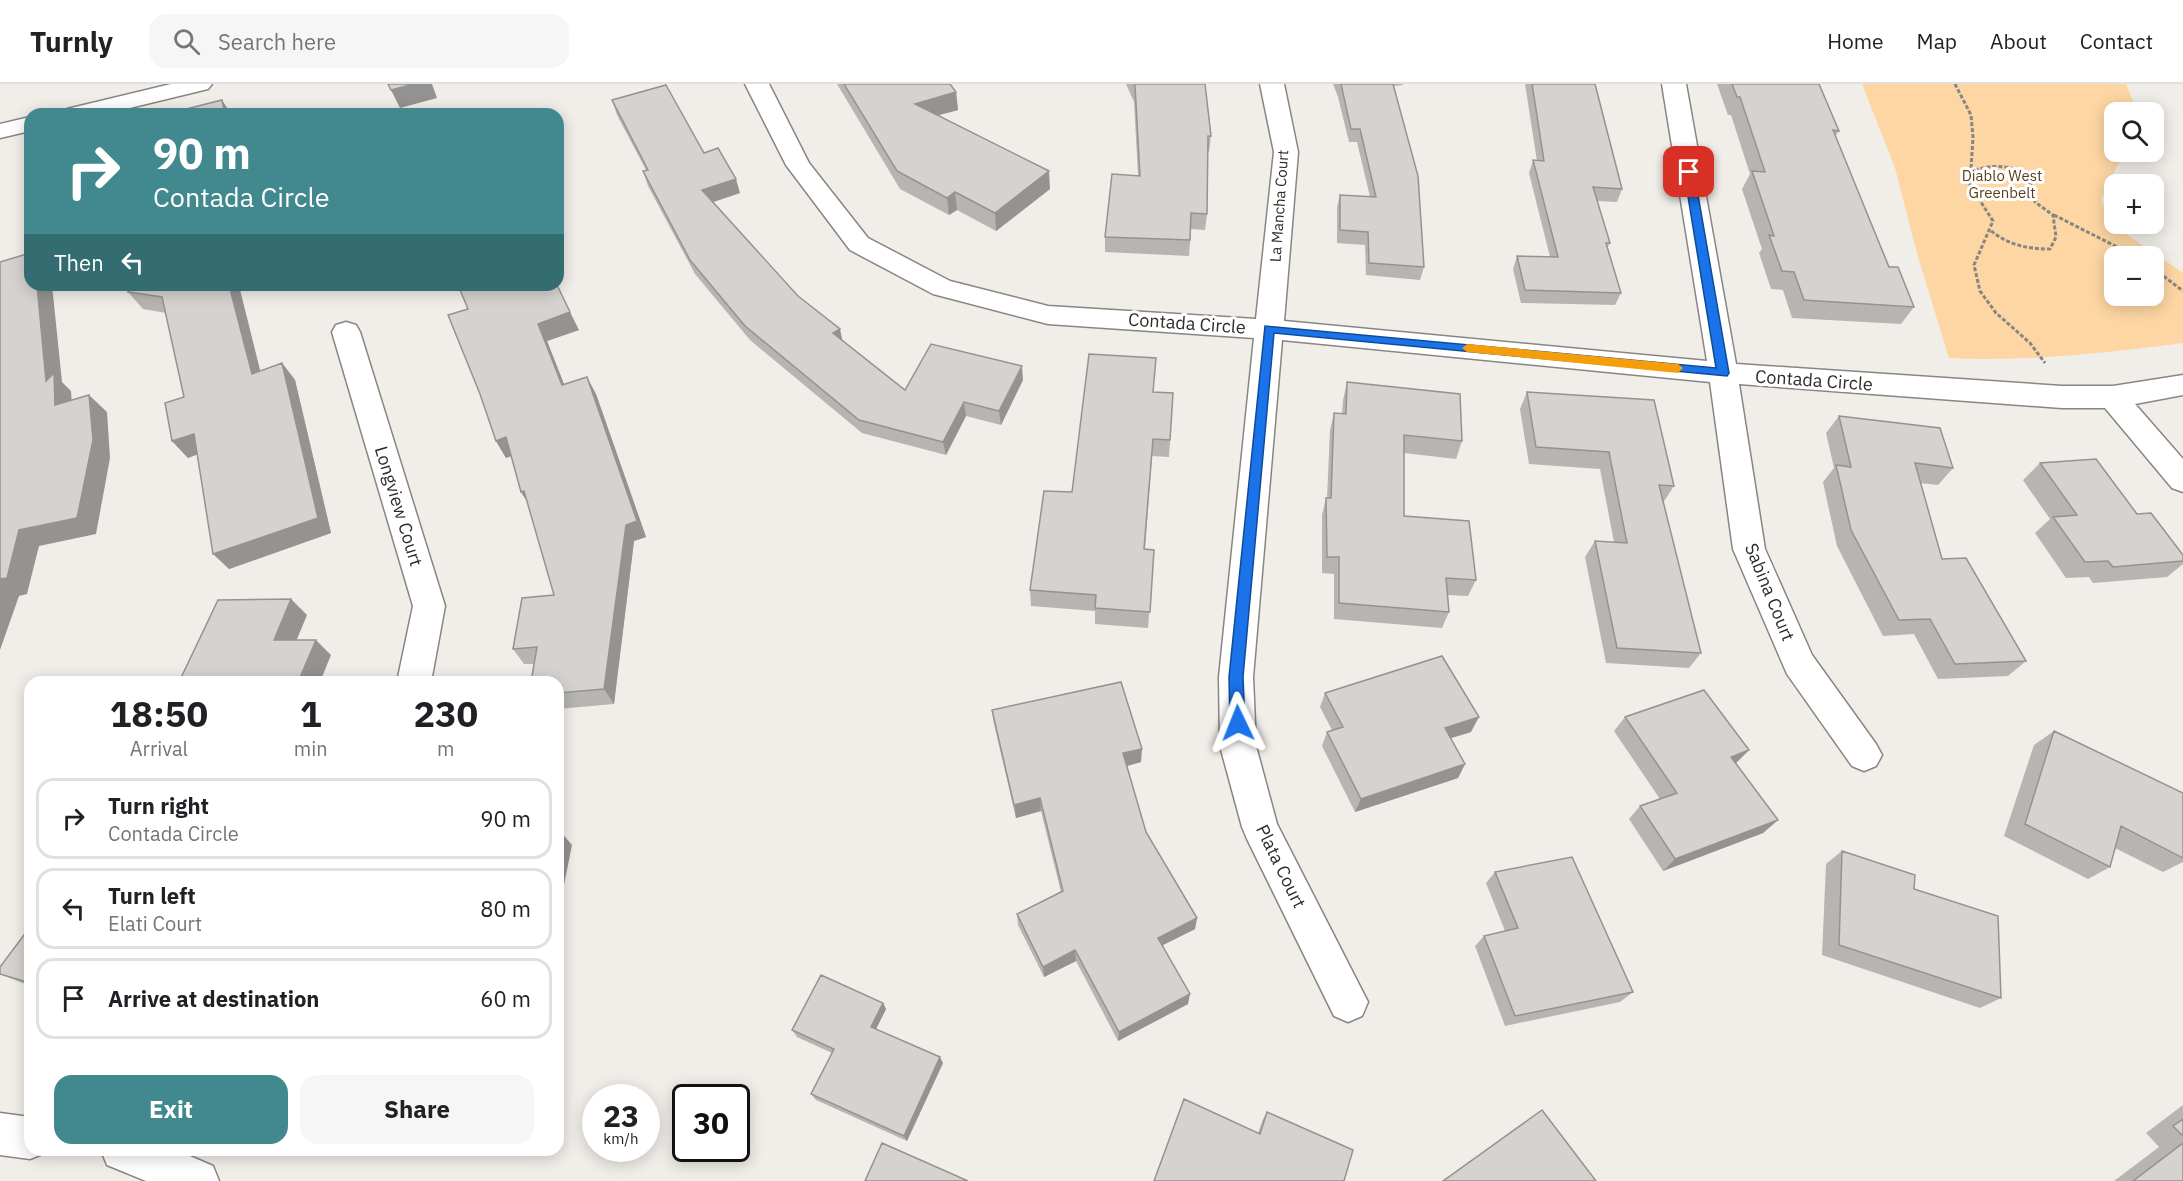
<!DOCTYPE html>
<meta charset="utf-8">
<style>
body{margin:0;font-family:"IBM Plex Sans",sans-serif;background:#f6f6f6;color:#202124;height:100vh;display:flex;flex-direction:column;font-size:22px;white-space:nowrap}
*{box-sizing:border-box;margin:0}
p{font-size:20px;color:#757577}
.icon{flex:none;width:33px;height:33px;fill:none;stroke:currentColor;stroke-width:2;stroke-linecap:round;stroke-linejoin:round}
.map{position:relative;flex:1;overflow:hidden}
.sheet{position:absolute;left:24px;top:592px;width:540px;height:480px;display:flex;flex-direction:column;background:#fff;border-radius:18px;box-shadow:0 3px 15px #0003}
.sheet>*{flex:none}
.top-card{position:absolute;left:24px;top:24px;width:540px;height:183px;border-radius:18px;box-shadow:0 3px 15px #0003;background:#41898e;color:#fff;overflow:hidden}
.tools{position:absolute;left:2104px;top:18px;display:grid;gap:12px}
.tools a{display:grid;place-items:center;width:60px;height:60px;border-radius:12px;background:#fff;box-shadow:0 3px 15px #0003;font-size:30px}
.speed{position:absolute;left:582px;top:1000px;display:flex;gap:12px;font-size:30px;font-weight:700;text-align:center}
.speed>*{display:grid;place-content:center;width:78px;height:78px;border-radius:50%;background:#fff;box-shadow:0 3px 15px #0003;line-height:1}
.speed small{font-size:15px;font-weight:400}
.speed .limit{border:3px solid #111;border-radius:9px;background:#fff;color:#111}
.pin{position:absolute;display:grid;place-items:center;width:51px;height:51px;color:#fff;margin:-26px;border-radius:12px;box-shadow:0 3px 9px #0006}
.me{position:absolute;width:66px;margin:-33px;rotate:358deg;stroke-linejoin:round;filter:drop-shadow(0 0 4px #0008)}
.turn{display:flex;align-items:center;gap:21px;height:126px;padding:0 30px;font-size:27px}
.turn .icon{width:78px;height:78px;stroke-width:2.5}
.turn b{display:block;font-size:42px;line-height:51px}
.then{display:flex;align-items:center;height:57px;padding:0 30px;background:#0003;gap:12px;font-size:22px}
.eta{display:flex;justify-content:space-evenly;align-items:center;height:102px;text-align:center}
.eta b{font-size:36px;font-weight:700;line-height:42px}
.button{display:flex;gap:12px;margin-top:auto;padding:12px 30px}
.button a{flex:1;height:69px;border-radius:18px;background:#41898e;color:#fff;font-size:24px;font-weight:700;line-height:69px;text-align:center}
.button a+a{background:#f6f6f6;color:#202124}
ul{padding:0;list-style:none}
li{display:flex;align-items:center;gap:18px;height:81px;margin:0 12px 9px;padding:0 18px;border:3px solid #e0e0e0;border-radius:18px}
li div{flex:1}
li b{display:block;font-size:22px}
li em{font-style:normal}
header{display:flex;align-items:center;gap:36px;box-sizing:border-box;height:84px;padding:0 30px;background:#fff;border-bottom:2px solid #e0e0e0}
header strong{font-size:28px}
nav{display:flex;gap:33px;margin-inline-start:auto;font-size:21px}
.search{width:420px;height:54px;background:#f6f6f6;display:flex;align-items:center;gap:15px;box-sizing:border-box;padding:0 21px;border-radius:18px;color:#757577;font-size:22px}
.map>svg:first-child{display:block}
.green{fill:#fdd6a3;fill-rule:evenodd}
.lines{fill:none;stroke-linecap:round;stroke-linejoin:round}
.street-casing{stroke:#898682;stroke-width:3}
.path{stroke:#888582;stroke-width:3;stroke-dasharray:4 2;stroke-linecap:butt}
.street{fill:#fff;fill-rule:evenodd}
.wall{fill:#b7b5b2}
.shaded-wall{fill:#959391}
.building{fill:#d5d2cf;stroke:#959391;stroke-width:1.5}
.route{fill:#1a73e8;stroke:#114b97;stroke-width:1.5}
.slow{fill:#f59e0b}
.labels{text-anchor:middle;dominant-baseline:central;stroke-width:6;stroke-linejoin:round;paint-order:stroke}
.far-park-label{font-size:15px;fill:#5a411e;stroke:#fff}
.far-street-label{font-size:15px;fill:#2d2c2a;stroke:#fff}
.street-label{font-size:18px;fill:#2d2c2a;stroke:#fff}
</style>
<header>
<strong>Turnly</strong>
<div class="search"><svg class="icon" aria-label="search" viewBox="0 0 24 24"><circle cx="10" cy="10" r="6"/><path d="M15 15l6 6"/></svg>Search here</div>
<nav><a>Home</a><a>Map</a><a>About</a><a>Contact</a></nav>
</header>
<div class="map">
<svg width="2183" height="1097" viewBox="0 0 2183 1097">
<rect width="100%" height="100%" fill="#f1ede9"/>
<path class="green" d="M 1862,0 L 2126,0 L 2137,28 L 2115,28 L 2115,68 L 2129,68 L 2117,82 L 2101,116 L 2109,138 L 2183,189 L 2183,259 C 2105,269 2028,278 1949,274 L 1918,173 L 1895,84 ZM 2115,172 L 2154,172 L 2154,212 L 2115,212 Z"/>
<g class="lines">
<defs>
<path id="street" d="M 171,0 L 212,0 L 208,5 L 105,30 L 63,30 L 67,25 Z
M 745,0 L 769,0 L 809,79 L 868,154 L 950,197 L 1048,222 L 1256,235 L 1274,68 L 1260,0 L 1284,0 L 1298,68 L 1284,237 L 1707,277 L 1662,0 L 1686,0 L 1736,280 L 2062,302 L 2113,302 L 2183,291 L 2183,311 L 2135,320 L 2183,375 L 2183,408 L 2172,404 L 2105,324 L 2062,324 L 1739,300 L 1765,465 L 1812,571 L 1876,660 L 1882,671 L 1876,682 L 1864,687 L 1852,682 L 1787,590 L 1733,465 L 1710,298 L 1282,256 L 1253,593 L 1256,662 L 1277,740 L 1368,918 L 1362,932 L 1348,938 L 1334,932 L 1247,755 L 1242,743 L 1220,662 L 1219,593 L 1254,254 L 1048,240 L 933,210 L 850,166 L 786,81 Z
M 30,33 L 30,47 L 0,54 L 0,40 Z
M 346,238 L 356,241 L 360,248 L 445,522 L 431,598 L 397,598 L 413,522 L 332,248 L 336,241 Z
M 0,1029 L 30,1033 L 30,1066 L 46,1066 L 45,1069 L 30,1075 L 0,1071 Z
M 101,1066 L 176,1066 L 213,1082 L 219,1097 L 146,1097 L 107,1081 Z"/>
</defs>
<use href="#street" class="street-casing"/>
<path class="path" d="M 1955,0 L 1971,31 L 1973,53 L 1970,101 L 1993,137 L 1974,181 L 1980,207 L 1996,229 L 2030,259 L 2045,279
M 1969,88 C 1998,77 2033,80 2035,118 L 2053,131 L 2056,153 L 2050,165 C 2027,165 2008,161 1990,146
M 2054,131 L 2135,172
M 2154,185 L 2183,207"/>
<use href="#street" class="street"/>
</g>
<path class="wall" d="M 837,0 L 950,0 L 956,8 L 958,26 L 939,31 L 1050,105 L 996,147 L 957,126 L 949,131 L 900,105 Z
M 1126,0 L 1205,0 L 1211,52 L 1209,68 L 1208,68 L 1207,130 L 1205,146 L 1191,145 L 1189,172 L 1105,168 L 1105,153 L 1138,92 L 1134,18 Z
M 1333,0 L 1403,0 L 1403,1 L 1394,2 L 1424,183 L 1420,196 L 1366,191 L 1365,161 L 1337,159 L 1337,123 L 1340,111 L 1370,113 L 1357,58 L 1349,58 L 1338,13 Z
M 1525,0 L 1595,0 L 1622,105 L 1617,118 L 1597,117 L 1610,159 L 1607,164 L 1621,209 L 1615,221 L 1521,219 L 1513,185 L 1517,172 L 1550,173 L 1529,89 L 1533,76 L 1537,77 Z
M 1717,0 L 1819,0 L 1839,47 L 1835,53 L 1889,183 L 1914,223 L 1901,240 L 1792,234 L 1783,206 L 1771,205 L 1759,169 L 1762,165 L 1742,105 L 1750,90 L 1731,31 L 1728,31 Z
M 612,16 L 704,69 L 740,109 L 713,118 L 798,212 L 843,257 L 905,306 L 1023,296 L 1001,341 L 966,332 L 946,371 L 862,349 L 750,256 L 695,190 L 648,102 L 643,87 L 646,86 L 617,31 Z
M 135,201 L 238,201 L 237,203 L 240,206 L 260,287 L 282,279 L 295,296 L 331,449 L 229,485 L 197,370 L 188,374 L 172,357 L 184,313 L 166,229 L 143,225 L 128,208 Z
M 468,225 L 579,246 L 547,257 L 564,300 L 596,310 L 646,453 L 634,457 L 614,620 L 558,625 L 558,598 L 534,580 L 524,580 L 513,565 L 554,511 L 528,419 L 521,408 L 511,372 L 506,374 L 496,357 Z
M 1347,298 L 1462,357 L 1456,375 L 1404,369 L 1404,432 L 1476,496 L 1468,512 L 1448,511 L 1449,528 L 1442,544 L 1334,535 L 1334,490 L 1322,489 L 1322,431 L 1326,414 L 1327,414 L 1330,346 L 1334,329 L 1342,330 L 1343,316 Z
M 1154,308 L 1173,309 L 1169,373 L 1152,372 L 1145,465 L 1154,466 L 1148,544 L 1095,540 L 1095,527 L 1031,522 L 1030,506 L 1072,408 Z
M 1527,308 L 1674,402 L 1663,419 L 1701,569 L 1689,584 L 1606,579 L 1585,473 L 1595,457 L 1614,458 L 1600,385 L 1529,380 L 1520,325 Z
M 1839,332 L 1953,384 L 1938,401 L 1920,399 L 1942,475 L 2026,577 L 2008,592 L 1938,595 L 1914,550 L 1883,552 L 1837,462 L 1823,398 L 1834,384 L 1826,349 Z
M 2040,379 L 2137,430 L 2183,471 L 2183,480 L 2167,493 L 2093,499 L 2089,493 L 2066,494 L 2035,449 L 2050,435 L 2023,396 Z
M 1325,609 L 1471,648 L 1451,654 L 1465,680 L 1458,694 L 1355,728 L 1322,662 L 1327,648 L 1332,646 L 1320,623 Z
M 992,626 L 1141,678 L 1127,682 L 1146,748 L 1197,834 L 1195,845 L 1163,861 L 1188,920 L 1118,957 L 1076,877 L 1044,893 L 1018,841 L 1017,830 L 1061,808 L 1041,727 L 1016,734 L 994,640 Z
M 1625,633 L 1749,666 L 1736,679 L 1778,736 L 1763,749 L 1663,787 L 1629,735 L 1640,722 L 1660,715 L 1614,647 Z
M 2054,647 L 2183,709 L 2183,778 L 2163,788 L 2115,764 L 2110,783 L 2088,795 L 2004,752 L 2034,661 Z
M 1842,767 L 1914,805 L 2001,914 L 1980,924 L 1822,871 L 1826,780 Z
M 1495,788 L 1633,908 L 1620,918 L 1505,942 L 1475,862 L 1484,852 L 1505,847 L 1486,799 Z
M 30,843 L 30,902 L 0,890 Z
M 883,919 L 886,925 L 876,945 L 943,979 L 907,1057 L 816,1016 L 811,1010 L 832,969 L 797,953 L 792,946 Z
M 2183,1021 L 2183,1097 L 2114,1097 L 2159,1063 L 2146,1049 Z
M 1267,1028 L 1344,1097 L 1258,1049 L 1263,1035 Z"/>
<path class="shaded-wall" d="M 414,0 L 432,0 L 437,14 L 400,24 L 391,6 Z
M 956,8 L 958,26 L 917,37 L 915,20 Z
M 222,16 L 231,30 L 225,30 Z
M 1049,87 L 1050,105 L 996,147 L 995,129 Z
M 736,95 L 740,109 L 707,120 L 702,106 Z
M 955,108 L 957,126 L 949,131 L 947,114 Z
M 37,201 L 52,201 L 62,298 L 71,307 L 73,338 L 55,321 L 46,297 Z
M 229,201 L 238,201 L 237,203 L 240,206 L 265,306 L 252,290 Z
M 570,228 L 579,246 L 547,257 L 571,318 L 562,301 L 538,240 Z
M 840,245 L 843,259 L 833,249 Z
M 282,279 L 295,296 L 331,449 L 229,485 L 213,470 Z
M 1022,282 L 1023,296 L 1001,341 L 999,327 Z
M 587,293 L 596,310 L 646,453 L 634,457 L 614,620 L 604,605 Z
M 89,311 L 107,328 L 110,374 L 96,450 L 39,462 L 27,510 L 19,512 L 0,566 L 0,495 L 19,446 Z
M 964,318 L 966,332 L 946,371 L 943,358 Z
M 194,350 L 209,366 L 188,374 L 172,357 Z
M 506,353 L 516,370 L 506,374 L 496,357 Z
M 524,407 L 532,425 L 521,408 Z
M 291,515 L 307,531 L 290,572 L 274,556 Z
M 316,556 L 331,571 L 320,598 L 298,598 Z
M 1479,633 L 1471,648 L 1438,658 L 1445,644 Z
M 1142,665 L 1141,678 L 1123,683 L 1123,669 Z
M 1749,666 L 1735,680 L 1731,673 Z
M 1465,680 L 1458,694 L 1355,728 L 1361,715 Z
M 1040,714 L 1041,727 L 1016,734 L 1014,721 Z
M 1778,736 L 1763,749 L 1663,787 L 1675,775 Z
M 561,748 L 572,761 L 561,816 L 558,814 L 558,760 Z
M 1197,834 L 1195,845 L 1157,864 L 1158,854 Z
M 1075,866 L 1076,877 L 1044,893 L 1043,883 Z
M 1190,910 L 1188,920 L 1118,957 L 1119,948 Z
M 883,919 L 886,925 L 874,949 L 871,943 Z
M 940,973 L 943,979 L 907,1057 L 904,1052 Z"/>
<path class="building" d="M 388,0 L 414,0 L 391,6 Z
M 844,0 L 950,0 L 956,8 L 915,20 L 1049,87 L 995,129 L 955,108 L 947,114 L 897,87 Z
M 1134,0 L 1205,0 L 1211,52 L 1208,52 L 1207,130 L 1191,129 L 1190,156 L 1105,153 L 1112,90 L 1140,92 L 1135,2 Z
M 1341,0 L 1393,0 L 1418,92 L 1424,183 L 1369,179 L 1368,148 L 1340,146 L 1340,111 L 1376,113 L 1360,45 L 1351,45 Z
M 1532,0 L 1595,0 L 1622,105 L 1593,103 L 1610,159 L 1606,159 L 1621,209 L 1525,206 L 1517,172 L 1558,173 L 1533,76 L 1544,77 Z
M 1732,0 L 1819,0 L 1839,47 L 1833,46 L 1889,183 L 1898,183 L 1914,223 L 1804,216 L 1794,188 L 1782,187 L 1769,151 L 1774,152 L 1752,87 L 1765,88 L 1740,13 L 1737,13 Z
M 666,1 L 704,69 L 718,64 L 736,95 L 702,106 L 798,212 L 840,245 L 833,249 L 905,306 L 931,260 L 1022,282 L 999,327 L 964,318 L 943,358 L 859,336 L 745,242 L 690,176 L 643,87 L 648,86 L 612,16 Z
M 222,16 L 225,30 L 170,30 L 170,29 Z
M 30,169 L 30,201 L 37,201 L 46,297 L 54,289 L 55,321 L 89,311 L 93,356 L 77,434 L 19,446 L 7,494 L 0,495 L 0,178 Z
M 135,201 L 229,201 L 252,290 L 282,279 L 318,434 L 213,470 L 194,350 L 172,357 L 165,319 L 184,313 L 162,213 L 128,208 Z
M 458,201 L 475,201 L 472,204 L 482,201 L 557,201 L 570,228 L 538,240 L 562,301 L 587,293 L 637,437 L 626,441 L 604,605 L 558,609 L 558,598 L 531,598 L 537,563 L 513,565 L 522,514 L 554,511 L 524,407 L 521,408 L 506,353 L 496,357 L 480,310 L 448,231 L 468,225 Z
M 1089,270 L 1156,274 L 1153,308 L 1173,309 L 1170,356 L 1153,355 L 1144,465 L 1154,466 L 1150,528 L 1095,524 L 1096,511 L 1030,506 L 1044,407 L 1072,408 Z
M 1347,298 L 1460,310 L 1462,357 L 1404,351 L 1404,432 L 1469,437 L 1476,496 L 1446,494 L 1449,528 L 1339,519 L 1339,473 L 1327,473 L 1326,414 L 1331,414 L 1334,329 L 1346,330 Z
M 1527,308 L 1654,316 L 1674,402 L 1659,401 L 1701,569 L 1617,564 L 1595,457 L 1627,459 L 1609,368 L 1536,363 Z
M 1839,332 L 1940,344 L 1953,384 L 1915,379 L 1942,475 L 1966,474 L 2026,577 L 1955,580 L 1930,535 L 1899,536 L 1851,446 L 1836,381 L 1851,383 Z
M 2096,375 L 2137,430 L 2151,429 L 2183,471 L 2183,477 L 2113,483 L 2108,477 L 2085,478 L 2053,433 L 2077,431 L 2040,379 Z
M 291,515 L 274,556 L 316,556 L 298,598 L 179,598 L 218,516 Z
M 1442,572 L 1479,633 L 1445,644 L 1465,680 L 1361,715 L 1327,648 L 1343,643 L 1325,609 Z
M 1121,598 L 1142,665 L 1123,669 L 1146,748 L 1197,834 L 1158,854 L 1190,910 L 1119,948 L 1075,866 L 1043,883 L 1017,830 L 1063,807 L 1040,714 L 1014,721 L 992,626 Z
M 1704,606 L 1749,666 L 1731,673 L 1778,736 L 1675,775 L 1640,722 L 1677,709 L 1625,633 Z
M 2054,647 L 2183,709 L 2183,774 L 2121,742 L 2110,783 L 2025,740 Z
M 558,748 L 561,748 L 558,760 Z
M 1842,767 L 1915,791 L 1914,805 L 1998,832 L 2001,914 L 1839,861 Z
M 1572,773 L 1633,908 L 1515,932 L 1484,852 L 1518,844 L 1495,788 Z
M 30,843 L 30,899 L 0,890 L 0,883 Z
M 821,891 L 883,919 L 871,943 L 940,973 L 904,1052 L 811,1010 L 834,965 L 792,946 Z
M 1184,1015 L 1260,1050 L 1267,1028 L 1353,1066 L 1344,1097 L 1154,1097 Z
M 1542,1026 L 1596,1097 L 1443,1097 Z
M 2183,1035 L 2183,1052 L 2173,1042 Z
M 882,1059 L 968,1097 L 865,1097 Z
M 2183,1059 L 2183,1097 L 2133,1097 Z"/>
<path class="route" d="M 1685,85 L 1692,85 L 1694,88 L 1729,289 L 1727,292 L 1274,249 L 1243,593 L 1245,639 L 1243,643 L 1238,645 L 1233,643 L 1230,639 L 1229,593 L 1265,242 L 1716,284 L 1684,88 Z"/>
<path class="slow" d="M 1467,260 L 1678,280 L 1683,284 L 1678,289 L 1467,268 L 1462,264 Z"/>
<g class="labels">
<g class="far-park-label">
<text x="2002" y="91">Diablo West<tspan x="2002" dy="17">Greenbelt</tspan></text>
</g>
<g class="far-street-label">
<text transform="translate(1279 122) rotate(-86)">La Mancha Court</text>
</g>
<g class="street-label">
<text transform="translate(1187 239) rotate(4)">Contada Circle</text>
<text transform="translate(1814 296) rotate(4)">Contada Circle</text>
<text transform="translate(399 422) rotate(73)">Longview Court</text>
<text transform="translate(1770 508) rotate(68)">Sabina Court</text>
<text transform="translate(1281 782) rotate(64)">Plata Court</text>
</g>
</g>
</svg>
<div class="tools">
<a><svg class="icon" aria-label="search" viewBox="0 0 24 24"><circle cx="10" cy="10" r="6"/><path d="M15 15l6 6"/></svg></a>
<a>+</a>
<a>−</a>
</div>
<div class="speed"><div>23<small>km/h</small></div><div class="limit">30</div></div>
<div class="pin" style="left:1689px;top:88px;background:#d93025"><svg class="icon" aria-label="arrive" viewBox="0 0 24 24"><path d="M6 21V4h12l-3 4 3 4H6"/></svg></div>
<svg class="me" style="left:1238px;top:639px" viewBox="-20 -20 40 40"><path d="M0-17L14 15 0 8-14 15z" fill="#1a73e8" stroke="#fff" stroke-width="4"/></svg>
<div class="top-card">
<div class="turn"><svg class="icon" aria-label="right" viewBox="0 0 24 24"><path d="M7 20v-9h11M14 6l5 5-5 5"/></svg><div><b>90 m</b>Contada Circle</div></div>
<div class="then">Then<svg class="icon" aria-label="left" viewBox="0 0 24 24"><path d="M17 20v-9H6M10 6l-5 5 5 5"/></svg></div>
</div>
<section class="sheet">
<div class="eta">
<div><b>18:50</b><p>Arrival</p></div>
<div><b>1</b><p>min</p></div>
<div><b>230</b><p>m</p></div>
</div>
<ul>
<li><svg class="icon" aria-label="right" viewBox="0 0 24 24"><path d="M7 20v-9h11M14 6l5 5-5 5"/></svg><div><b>Turn right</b><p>Contada Circle</p></div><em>90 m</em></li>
<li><svg class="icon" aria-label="left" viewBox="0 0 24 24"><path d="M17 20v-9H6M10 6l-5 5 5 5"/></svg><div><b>Turn left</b><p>Elati Court</p></div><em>80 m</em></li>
<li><svg class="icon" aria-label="arrive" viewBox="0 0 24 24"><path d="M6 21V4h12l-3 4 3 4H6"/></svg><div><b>Arrive at destination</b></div><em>60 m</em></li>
</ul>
<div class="button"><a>Exit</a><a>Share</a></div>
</section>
</div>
